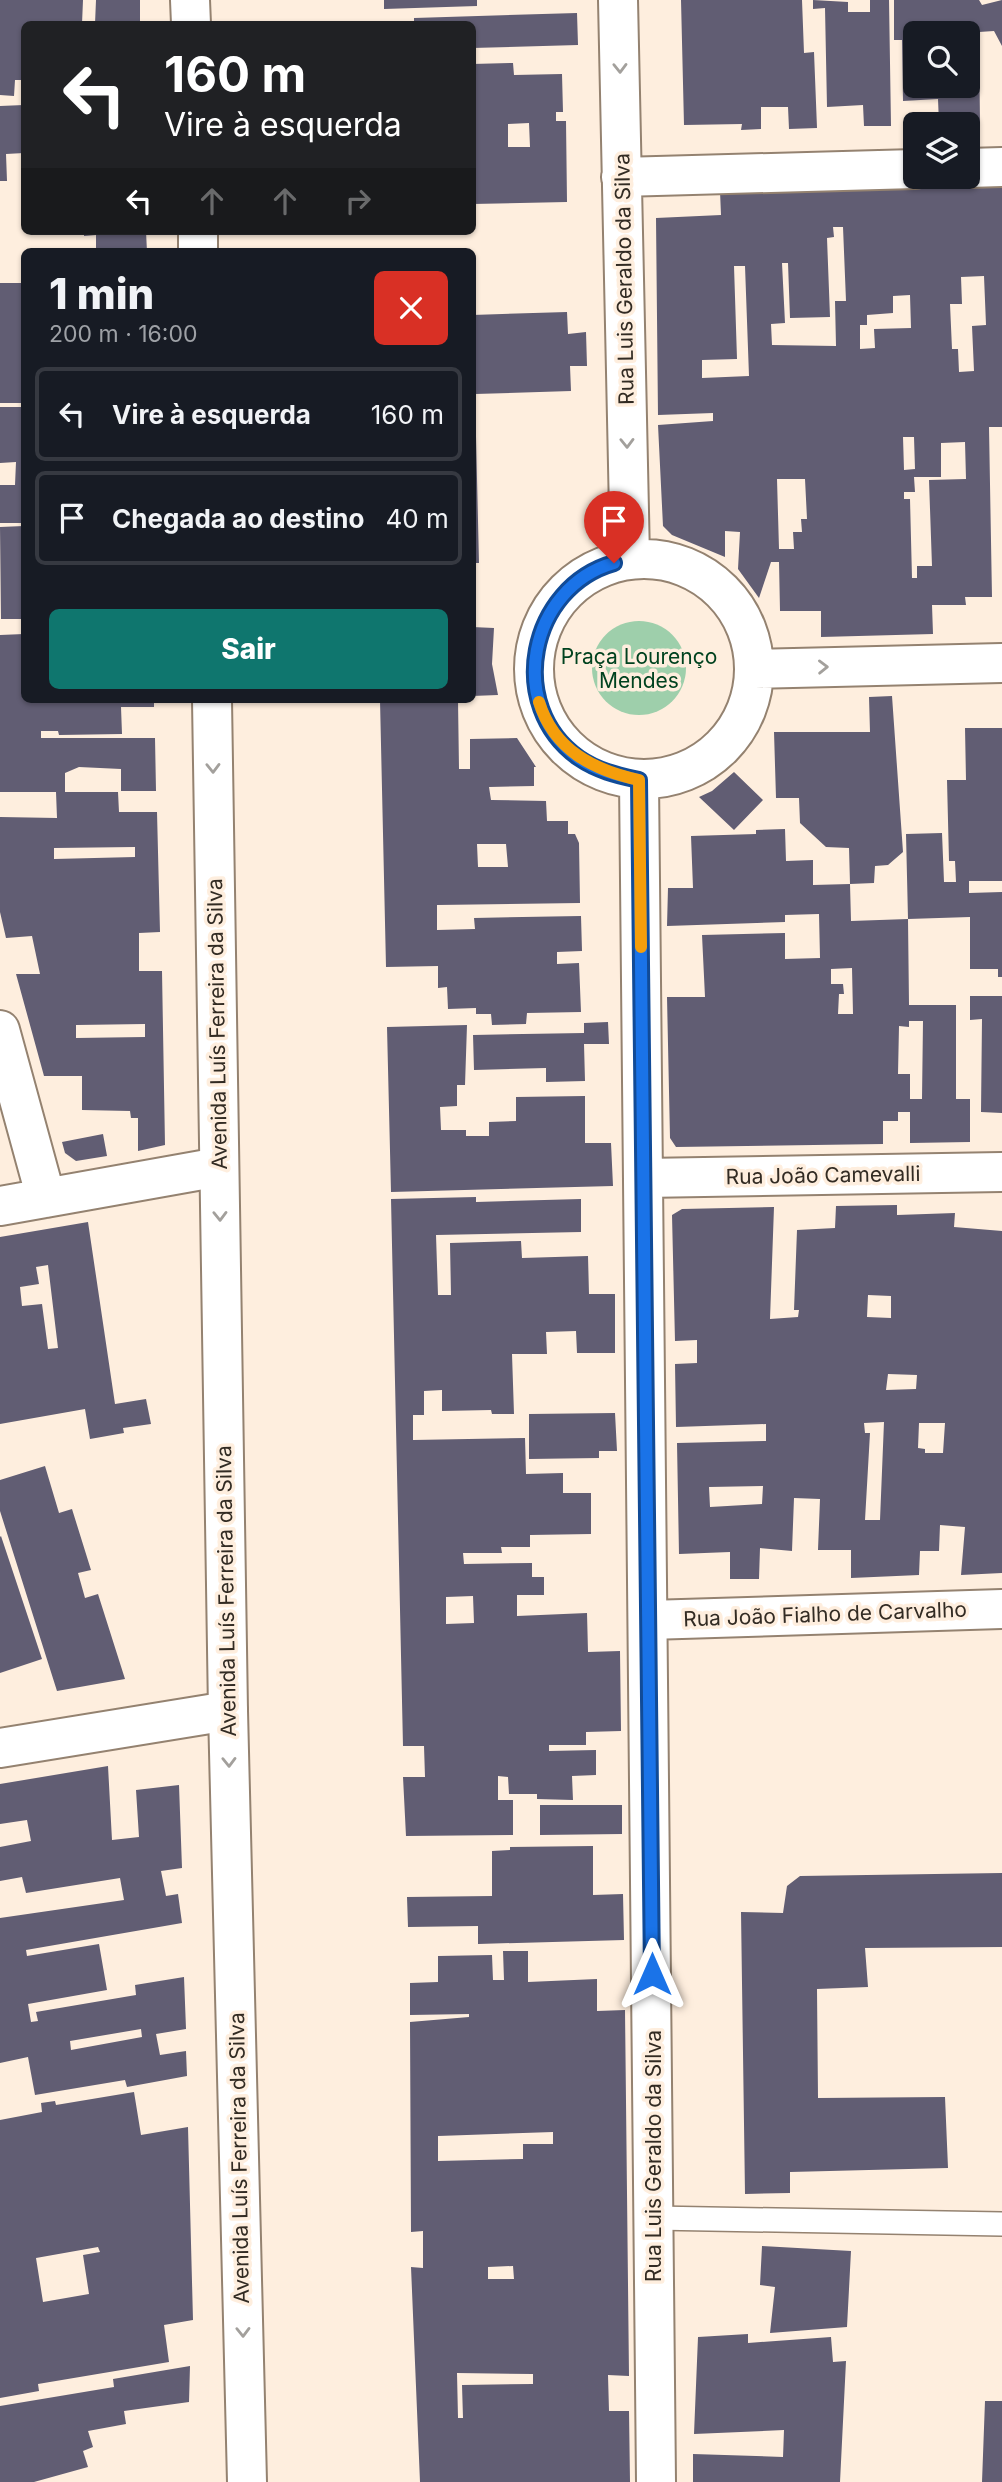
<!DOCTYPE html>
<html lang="pt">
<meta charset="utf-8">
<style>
body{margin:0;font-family:Inter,sans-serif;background:#242831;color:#f1f3f6;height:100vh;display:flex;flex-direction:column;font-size:26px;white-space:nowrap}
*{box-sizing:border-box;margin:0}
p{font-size:23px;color:#9ea1a6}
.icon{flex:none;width:38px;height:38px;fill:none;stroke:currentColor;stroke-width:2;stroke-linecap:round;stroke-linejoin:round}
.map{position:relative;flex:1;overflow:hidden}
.drawer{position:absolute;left:21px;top:248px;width:455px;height:455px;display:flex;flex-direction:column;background:#171b24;border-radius:10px;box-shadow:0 2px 5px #0004}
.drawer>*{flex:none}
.top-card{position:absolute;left:21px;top:21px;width:455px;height:214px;border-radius:10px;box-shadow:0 2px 5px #0004;background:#202124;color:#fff;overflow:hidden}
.controls{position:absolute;left:903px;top:21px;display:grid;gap:14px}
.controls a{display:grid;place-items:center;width:77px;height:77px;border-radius:10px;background:#171b24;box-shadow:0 2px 5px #0004;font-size:35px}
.pin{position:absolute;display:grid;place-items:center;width:60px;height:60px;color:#fff;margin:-72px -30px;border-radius:50% 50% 50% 0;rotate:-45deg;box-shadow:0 0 7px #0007}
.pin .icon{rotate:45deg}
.me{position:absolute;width:77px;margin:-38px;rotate:0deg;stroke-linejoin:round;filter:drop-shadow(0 0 5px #0008)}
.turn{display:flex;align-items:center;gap:24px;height:147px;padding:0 28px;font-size:32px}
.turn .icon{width:91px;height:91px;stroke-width:2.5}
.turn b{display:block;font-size:49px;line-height:60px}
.lanes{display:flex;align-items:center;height:66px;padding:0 28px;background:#0003;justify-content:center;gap:35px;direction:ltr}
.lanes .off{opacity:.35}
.round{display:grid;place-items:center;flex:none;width:74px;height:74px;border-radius:10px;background:#242831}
.headline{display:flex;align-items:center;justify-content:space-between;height:119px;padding:0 28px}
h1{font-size:42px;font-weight:800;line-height:52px}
.action{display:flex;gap:14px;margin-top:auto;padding:14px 28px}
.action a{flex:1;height:80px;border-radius:10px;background:#0f766e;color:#fff;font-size:28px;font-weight:800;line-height:80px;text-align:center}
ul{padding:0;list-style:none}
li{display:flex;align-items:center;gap:21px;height:94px;margin:0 14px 10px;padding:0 14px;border:4px solid #363941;border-radius:10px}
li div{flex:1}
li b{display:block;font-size:26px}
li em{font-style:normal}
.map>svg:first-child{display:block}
.park{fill:#9ecfab}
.building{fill:#615d73;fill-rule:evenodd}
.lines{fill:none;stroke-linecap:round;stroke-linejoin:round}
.service-casing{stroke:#948270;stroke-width:26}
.minor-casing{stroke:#948270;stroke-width:42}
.tertiary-casing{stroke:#948270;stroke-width:42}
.service{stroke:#fff;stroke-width:23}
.minor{stroke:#fff;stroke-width:38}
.tertiary{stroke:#fff;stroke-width:38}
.oneway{stroke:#a3a09c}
.route-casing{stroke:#114b97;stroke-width:18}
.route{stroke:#1a73e8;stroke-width:12}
.slow{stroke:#f59e0b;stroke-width:12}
.labels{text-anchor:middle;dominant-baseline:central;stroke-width:7;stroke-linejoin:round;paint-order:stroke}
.street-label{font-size:21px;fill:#322b23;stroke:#feeede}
.park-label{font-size:21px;fill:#00421f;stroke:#feeede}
</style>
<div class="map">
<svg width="1002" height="2482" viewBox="0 0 1002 2482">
<rect width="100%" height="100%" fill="#feeede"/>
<path class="park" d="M592 668a47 47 0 1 1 94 0a47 47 0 1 1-94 0Z"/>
<path class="building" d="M 0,0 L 83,0 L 82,24 L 24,24 L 24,80 L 15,80 L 14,96 L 0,95 Z
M 96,0 L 140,0 L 140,24 L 95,24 Z
M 384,0 L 477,0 L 477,6 L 384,9 Z
M 681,0 L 802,0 L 804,53 L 814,52 L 817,128 L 789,129 L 788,107 L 761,107 L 761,129 L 741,130 L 742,124 L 684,125 Z
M 813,0 L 848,2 L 848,12 L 870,12 L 870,0 L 889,0 L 891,126 L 864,126 L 863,105 L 827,107 L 825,8 L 813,9 Z
M 894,0 L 979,0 L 982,5 L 1002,0 L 1002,46 L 994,31 L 979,32 L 980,123 L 939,124 L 938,99 L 903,101 L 902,40 L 894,40 ZM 915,33 L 968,33 L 968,86 L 915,86 Z
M 577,13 L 578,45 L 472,48 L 472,24 L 414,24 L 414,18 Z
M 513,63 L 514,75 L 562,74 L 563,112 L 556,112 L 556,121 L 566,121 L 567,202 L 472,204 L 472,64 ZM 529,123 L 530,147 L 508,147 L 508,124 Z
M 24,105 L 24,153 L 6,154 L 7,181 L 0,181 L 0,106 Z
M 1002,184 L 1002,427 L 989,427 L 992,597 L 965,597 L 966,605 L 932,605 L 933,634 L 821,637 L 821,611 L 780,611 L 779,562 L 771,562 L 759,598 L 738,569 L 740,532 L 725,531 L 725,557 L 672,535 L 663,526 L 658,425 L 713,421 L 713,413 L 658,415 L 656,218 L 721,215 L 720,191 ZM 833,227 L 843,227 L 846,301 L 835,301 L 836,346 L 772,345 L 771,324 L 785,323 L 782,263 L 788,263 L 790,318 L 830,317 L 827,238 L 834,237 ZM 734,266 L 745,266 L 749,376 L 702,378 L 702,360 L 737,359 ZM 984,276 L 986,325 L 972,326 L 974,371 L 959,372 L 958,349 L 952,349 L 950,304 L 962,304 L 961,277 ZM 910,295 L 911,328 L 874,329 L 875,348 L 860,349 L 860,325 L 867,325 L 867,315 L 893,313 L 893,296 ZM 903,437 L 914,437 L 915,469 L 904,470 ZM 965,442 L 966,479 L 929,480 L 932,566 L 917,566 L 917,578 L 912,578 L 910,499 L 904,499 L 904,492 L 915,492 L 914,477 L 941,477 L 941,443 ZM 777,479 L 805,479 L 807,519 L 801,519 L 802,532 L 793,532 L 794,549 L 779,549 Z
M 84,231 L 146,231 L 147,252 L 96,252 L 96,235 L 84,236 Z
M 0,283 L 24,283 L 24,403 L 0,403 Z
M 567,312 L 568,334 L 586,332 L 587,366 L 570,366 L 571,391 L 475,394 L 479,563 L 472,563 L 472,315 Z
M 0,407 L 24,407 L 24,523 L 0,523 L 0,485 L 15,485 L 16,462 L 0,463 Z
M 24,526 L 24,619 L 1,619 L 0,527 Z
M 472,627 L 494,628 L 492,664 L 498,695 L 472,696 Z
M 24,634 L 24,700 L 154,700 L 154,707 L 121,707 L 122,734 L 59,735 L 58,731 L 41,731 L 41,738 L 155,738 L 156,791 L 121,791 L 121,769 L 79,767 L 65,773 L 65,792 L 118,792 L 119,812 L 157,812 L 160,932 L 139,933 L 139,971 L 162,971 L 165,1145 L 138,1151 L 138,1118 L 131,1118 L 130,1111 L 82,1110 L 82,1076 L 44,1076 L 16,974 L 40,974 L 32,936 L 6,938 L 0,912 L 0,817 L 57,818 L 56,792 L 0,792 L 0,635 ZM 135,847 L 135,857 L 54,859 L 54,848 ZM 145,1024 L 145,1037 L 76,1038 L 76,1025 Z
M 892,696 L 903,852 L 888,865 L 875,866 L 874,883 L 850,884 L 849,848 L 826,847 L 800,823 L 799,798 L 776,798 L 774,732 L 870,732 L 869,697 Z
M 380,700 L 458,700 L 459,769 L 470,769 L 470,739 L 517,738 L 536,767 L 534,767 L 534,786 L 489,787 L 491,800 L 546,801 L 547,821 L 568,821 L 568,834 L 575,834 L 579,843 L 580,903 L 437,905 L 437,930 L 475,929 L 474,918 L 581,916 L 582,951 L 557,952 L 557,964 L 579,963 L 581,1012 L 527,1013 L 526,1024 L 492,1025 L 491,1014 L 476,1014 L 476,1008 L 448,1009 L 447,987 L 438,988 L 438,966 L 386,967 ZM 477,844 L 506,844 L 508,867 L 478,867 Z
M 965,728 L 1002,728 L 1002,881 L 969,881 L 969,893 L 1002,892 L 1002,977 L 998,977 L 998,969 L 970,969 L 970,917 L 908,919 L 909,1005 L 956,1005 L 956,1099 L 970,1099 L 970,1142 L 910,1143 L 910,1112 L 898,1112 L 898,1121 L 883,1121 L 883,1144 L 676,1147 L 670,1138 L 667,997 L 705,997 L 702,935 L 785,933 L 785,959 L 820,958 L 819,914 L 785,915 L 785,922 L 667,926 L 668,888 L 693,888 L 691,836 L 756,834 L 756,830 L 785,829 L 786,861 L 813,860 L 813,885 L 850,884 L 851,921 L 908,919 L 906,834 L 942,833 L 944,882 L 956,882 L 955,861 L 949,861 L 947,780 L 966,780 ZM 852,968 L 853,1014 L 838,1014 L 839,994 L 844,994 L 843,984 L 831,984 L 831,969 ZM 909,1021 L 923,1021 L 922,1099 L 910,1099 L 910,1074 L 898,1074 L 899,1026 L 909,1027 Z
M 734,772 L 763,800 L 734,830 L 699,797 L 712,791 Z
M 970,996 L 1002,996 L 1002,1113 L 981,1112 L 982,1019 L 970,1020 Z
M 608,1022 L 609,1044 L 584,1044 L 585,1081 L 546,1082 L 546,1068 L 474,1070 L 473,1035 L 584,1033 L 584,1023 Z
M 467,1025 L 465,1085 L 457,1085 L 457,1106 L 440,1107 L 441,1130 L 466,1130 L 466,1136 L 489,1136 L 489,1122 L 516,1121 L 516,1097 L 585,1096 L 585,1143 L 611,1143 L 613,1186 L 391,1192 L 387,1027 Z
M 103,1134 L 107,1156 L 76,1161 L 65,1153 L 62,1142 Z
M 476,1197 L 476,1202 L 581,1199 L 581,1232 L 436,1235 L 438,1295 L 451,1295 L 450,1243 L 521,1241 L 522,1258 L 588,1256 L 589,1294 L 615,1294 L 615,1353 L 577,1353 L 576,1331 L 546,1332 L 547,1354 L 512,1354 L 514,1414 L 492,1414 L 491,1410 L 442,1411 L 442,1390 L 424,1391 L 424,1415 L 413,1415 L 413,1440 L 525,1438 L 526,1474 L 563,1473 L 563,1493 L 591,1493 L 591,1534 L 530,1535 L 530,1547 L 501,1547 L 502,1553 L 463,1553 L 464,1564 L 532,1563 L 532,1577 L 544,1577 L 544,1595 L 517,1595 L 517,1616 L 587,1613 L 588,1652 L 620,1651 L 621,1731 L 586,1732 L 586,1745 L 549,1745 L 549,1751 L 596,1750 L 596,1775 L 572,1776 L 573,1800 L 537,1799 L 537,1794 L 509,1794 L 508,1777 L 498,1776 L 498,1800 L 513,1800 L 513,1835 L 406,1836 L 403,1777 L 425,1777 L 424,1746 L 403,1746 L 391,1199 ZM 473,1596 L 474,1623 L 446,1624 L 446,1597 Z
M 897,1205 L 897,1215 L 955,1213 L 954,1227 L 1002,1231 L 1002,1573 L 961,1575 L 965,1527 L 940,1525 L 939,1551 L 920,1551 L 919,1575 L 851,1578 L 851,1550 L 818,1550 L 820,1499 L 794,1498 L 792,1551 L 760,1548 L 759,1579 L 730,1579 L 730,1552 L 679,1554 L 677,1443 L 766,1441 L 766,1424 L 676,1427 L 675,1364 L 697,1363 L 697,1340 L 675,1341 L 672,1215 L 682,1209 L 774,1207 L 770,1319 L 798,1317 L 799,1310 L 794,1310 L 797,1230 L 835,1228 L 836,1206 ZM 868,1295 L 891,1296 L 891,1318 L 867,1317 ZM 888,1374 L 917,1375 L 916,1389 L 886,1390 ZM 884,1422 L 880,1520 L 865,1520 L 870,1433 L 865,1433 L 864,1423 ZM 919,1423 L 945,1423 L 943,1453 L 925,1453 L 925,1449 L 918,1448 ZM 763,1486 L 762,1504 L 710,1507 L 709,1487 Z
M 88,1222 L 115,1404 L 146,1399 L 151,1424 L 123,1428 L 124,1433 L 90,1439 L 85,1409 L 0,1424 L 0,1237 ZM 48,1265 L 58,1348 L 48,1349 L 42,1304 L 22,1306 L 20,1287 L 39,1284 L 36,1267 Z
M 615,1413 L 617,1451 L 599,1451 L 599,1458 L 529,1459 L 529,1414 Z
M 45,1466 L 59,1513 L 72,1509 L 91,1570 L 78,1573 L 85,1598 L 98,1594 L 125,1679 L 57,1691 L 0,1511 L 0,1480 Z
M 1,1536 L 42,1659 L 0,1673 L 0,1537 Z
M 108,1766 L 112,1840 L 139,1837 L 136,1790 L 179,1785 L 182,1868 L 161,1871 L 166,1896 L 178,1894 L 182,1923 L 26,1950 L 27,1956 L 99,1944 L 107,1990 L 28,2004 L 31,2022 L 38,2021 L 36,2012 L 136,1995 L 135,1985 L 184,1977 L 186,2029 L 156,2034 L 160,2055 L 186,2051 L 187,2076 L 127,2087 L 125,2080 L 35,2095 L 28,2057 L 0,2063 L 0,1918 L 124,1900 L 120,1878 L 26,1893 L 22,1877 L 0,1881 L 0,1847 L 31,1841 L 27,1820 L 0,1824 L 0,1784 ZM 141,2029 L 142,2037 L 71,2050 L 70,2041 Z
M 540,1805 L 622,1805 L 622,1834 L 540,1835 Z
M 593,1846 L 593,1895 L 623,1894 L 624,1940 L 478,1944 L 478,1926 L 408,1927 L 407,1897 L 492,1896 L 492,1851 L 510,1850 L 510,1847 Z
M 1002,1873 L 1002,1947 L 865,1948 L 868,1987 L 817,1989 L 818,2098 L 945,2097 L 948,2168 L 790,2172 L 790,2193 L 745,2194 L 741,1912 L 783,1913 L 787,1886 L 800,1876 Z
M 503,1951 L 528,1951 L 528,1982 L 597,1979 L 597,2011 L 625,2010 L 629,2376 L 608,2375 L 609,2411 L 629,2411 L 630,2482 L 420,2482 L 411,2267 L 423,2268 L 423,2231 L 411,2232 L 410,2022 L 469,2017 L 469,2014 L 410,2015 L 410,1983 L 438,1982 L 438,1956 L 492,1955 L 493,1980 L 504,1980 ZM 553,2132 L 553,2144 L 523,2144 L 523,2159 L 438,2161 L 438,2136 ZM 513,2266 L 514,2279 L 488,2279 L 488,2267 ZM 457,2373 L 533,2374 L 533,2384 L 462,2385 L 463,2418 L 458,2418 Z
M 134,2092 L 141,2135 L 188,2127 L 193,2320 L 164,2325 L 169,2362 L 38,2384 L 39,2391 L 0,2398 L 0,2120 L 42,2112 L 41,2103 L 55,2101 L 56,2105 ZM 98,2247 L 100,2252 L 83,2255 L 89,2294 L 43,2302 L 36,2258 Z
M 762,2246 L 851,2251 L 847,2327 L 770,2333 L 775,2287 L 760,2285 Z
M 748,2334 L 748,2343 L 831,2337 L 833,2362 L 846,2361 L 840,2482 L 693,2482 L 693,2454 L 783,2457 L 784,2430 L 694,2434 L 698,2337 Z
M 190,2366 L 189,2402 L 124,2411 L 126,2424 L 88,2431 L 93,2447 L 83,2451 L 88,2467 L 34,2482 L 0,2482 L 0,2406 L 114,2387 L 113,2379 Z
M 985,2401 L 1002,2401 L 1002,2482 L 982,2482 Z"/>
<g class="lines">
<defs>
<path id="service" d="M 654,2218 L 1002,2224"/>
<path id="minor" d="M 618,0 L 630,558
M 968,168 L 1002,167
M 621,177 L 915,169
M534 669a110 110 0 1 1 220 0a110 110 0 1 1-220 0Z
M 755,669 L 1002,663
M 639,780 L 656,2482
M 0,1030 L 46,1198
M 644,1178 L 1002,1172
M 0,1206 L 219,1167
M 649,1620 L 1002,1609
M 0,1748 L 228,1711"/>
<path id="tertiary" d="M 190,0 L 191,24
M 198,231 L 198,252
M 212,700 L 228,1711 L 247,2482"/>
</defs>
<use href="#service" class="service-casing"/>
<use href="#minor" class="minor-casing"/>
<use href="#tertiary" class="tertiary-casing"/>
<use href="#service" class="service"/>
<use href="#minor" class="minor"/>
<use href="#tertiary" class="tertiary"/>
</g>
<defs><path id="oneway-chevron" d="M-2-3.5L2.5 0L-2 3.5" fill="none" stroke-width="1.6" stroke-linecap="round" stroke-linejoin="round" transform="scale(1.75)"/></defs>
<g class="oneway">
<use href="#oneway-chevron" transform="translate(620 68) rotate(89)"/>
<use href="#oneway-chevron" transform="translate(627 443) rotate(89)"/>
<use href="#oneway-chevron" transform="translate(823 667) rotate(-1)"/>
<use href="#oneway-chevron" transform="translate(213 768) rotate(89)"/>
<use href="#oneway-chevron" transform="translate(220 1216) rotate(89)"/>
<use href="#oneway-chevron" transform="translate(229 1762) rotate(89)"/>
<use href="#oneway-chevron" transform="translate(243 2332) rotate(89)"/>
</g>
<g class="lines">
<defs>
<path id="route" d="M 614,563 C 529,587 505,706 579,758 C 598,771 617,775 639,780 L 652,1974"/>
</defs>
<use href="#route" class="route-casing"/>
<use href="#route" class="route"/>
<path class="slow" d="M 539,702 C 554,750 593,770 639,780 L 641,947"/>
</g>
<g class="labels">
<g class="street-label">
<text transform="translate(624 279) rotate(-91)">Rua Luis Geraldo da Silva</text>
<text transform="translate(217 1024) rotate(-91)">Avenida Luís Ferreira da Silva</text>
<text transform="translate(823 1175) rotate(-1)">Rua João Camevalli</text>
<text transform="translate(226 1591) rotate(-91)">Avenida Luís Ferreira da Silva</text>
<text transform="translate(825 1614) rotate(-2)">Rua João Fialho de Carvalho</text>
<text transform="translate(653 2156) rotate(-90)">Rua Luis Geraldo da Silva</text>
<text transform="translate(239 2158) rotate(-91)">Avenida Luís Ferreira da Silva</text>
</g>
<g class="park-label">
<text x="639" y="656">Praça Lourenço<tspan x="639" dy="24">Mendes</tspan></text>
</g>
</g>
</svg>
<div class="controls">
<a><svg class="icon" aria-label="search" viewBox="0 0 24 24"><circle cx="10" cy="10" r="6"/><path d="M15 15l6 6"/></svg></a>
<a><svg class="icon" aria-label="layers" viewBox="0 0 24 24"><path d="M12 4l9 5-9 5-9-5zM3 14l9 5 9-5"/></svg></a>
</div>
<div class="pin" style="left:614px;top:563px;background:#d93025"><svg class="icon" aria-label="arrive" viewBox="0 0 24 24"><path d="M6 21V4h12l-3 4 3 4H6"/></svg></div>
<svg class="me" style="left:652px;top:1974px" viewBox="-20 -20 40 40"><path d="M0-17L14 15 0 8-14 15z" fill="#1a73e8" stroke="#fff" stroke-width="4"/></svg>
<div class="top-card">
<div class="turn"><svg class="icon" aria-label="left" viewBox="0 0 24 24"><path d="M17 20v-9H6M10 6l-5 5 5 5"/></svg><div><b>160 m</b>Vire à esquerda</div></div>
<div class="lanes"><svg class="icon" aria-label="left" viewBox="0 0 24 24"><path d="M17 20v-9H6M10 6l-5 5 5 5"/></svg><svg class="icon off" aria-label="ahead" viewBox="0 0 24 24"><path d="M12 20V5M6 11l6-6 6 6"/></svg><svg class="icon off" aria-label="ahead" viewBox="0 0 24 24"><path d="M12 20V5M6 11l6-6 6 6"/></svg><svg class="icon off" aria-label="right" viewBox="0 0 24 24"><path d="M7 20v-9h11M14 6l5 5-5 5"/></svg></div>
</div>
<section class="drawer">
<div class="headline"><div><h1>1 min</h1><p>200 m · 16:00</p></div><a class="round" style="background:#d93025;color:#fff"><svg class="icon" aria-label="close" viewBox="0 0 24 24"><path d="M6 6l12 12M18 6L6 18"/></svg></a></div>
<ul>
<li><svg class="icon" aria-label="left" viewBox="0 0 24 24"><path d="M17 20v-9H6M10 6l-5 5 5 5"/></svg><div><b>Vire à esquerda</b></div><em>160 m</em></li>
<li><svg class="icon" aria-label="arrive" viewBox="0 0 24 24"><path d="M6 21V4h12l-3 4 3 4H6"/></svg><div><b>Chegada ao destino</b></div><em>40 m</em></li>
</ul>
<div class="action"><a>Sair</a></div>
</section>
</div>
